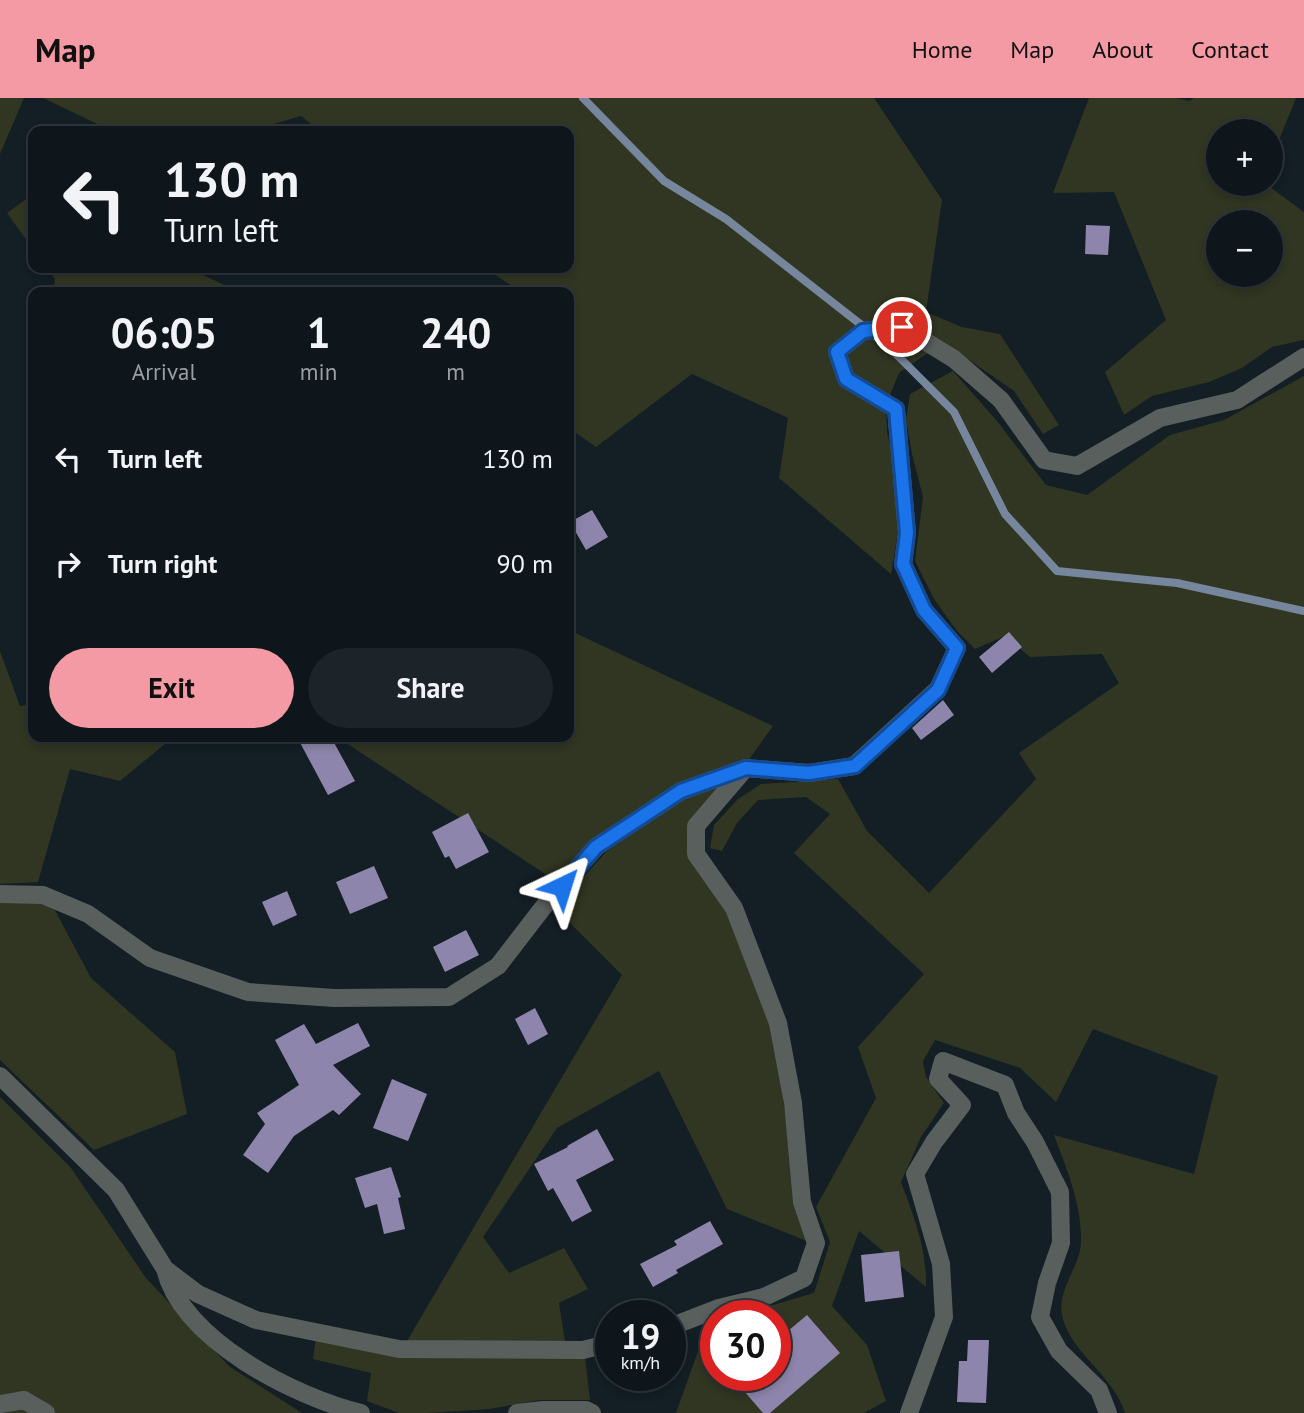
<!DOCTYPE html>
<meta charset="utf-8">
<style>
body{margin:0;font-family:"PT Sans",sans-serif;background:#1c2329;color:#f1f3f6;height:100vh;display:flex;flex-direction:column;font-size:26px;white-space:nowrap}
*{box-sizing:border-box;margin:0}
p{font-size:23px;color:#9b9fa3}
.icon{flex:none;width:38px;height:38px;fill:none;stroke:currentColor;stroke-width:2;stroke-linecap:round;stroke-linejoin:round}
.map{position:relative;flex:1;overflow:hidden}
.details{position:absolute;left:28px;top:189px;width:546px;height:455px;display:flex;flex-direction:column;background:#0e161c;border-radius:14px;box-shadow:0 4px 10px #0003,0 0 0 2px #2e353b}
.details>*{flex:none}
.guide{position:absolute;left:28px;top:28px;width:546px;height:147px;border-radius:14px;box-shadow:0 4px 10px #0003,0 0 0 2px #2e353b;background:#0e161c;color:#f1f3f6;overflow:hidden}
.controls{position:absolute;left:1206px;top:21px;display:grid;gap:14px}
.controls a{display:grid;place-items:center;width:77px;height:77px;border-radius:50%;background:#0e161c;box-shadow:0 4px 10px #0003,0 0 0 2px #2e353b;font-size:35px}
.speed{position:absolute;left:595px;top:1202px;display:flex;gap:14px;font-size:35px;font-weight:700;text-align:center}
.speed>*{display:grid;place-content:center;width:91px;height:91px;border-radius:50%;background:#0e161c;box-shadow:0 4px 10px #0003,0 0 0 2px #2e353b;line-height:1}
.speed small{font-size:18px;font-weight:400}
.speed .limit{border:10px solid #d22;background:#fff;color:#111}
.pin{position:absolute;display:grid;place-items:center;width:60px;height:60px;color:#fff;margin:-30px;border:4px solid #fff;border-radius:50%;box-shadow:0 2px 7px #0007}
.me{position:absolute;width:77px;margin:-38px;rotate:41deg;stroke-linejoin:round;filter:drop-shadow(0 0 5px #0008)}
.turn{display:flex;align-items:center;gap:24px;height:147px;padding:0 21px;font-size:32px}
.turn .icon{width:91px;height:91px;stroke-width:2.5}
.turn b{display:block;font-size:49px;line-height:60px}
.eta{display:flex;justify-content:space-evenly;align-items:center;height:119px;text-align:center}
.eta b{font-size:42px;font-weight:800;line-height:49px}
.action{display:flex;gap:14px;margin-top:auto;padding:14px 21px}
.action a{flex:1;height:80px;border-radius:42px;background:#f49aa4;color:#111;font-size:28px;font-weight:800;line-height:80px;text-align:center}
.action a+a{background:#1c2329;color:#f1f3f6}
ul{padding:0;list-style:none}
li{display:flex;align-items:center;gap:21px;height:105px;padding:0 21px}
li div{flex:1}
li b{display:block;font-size:26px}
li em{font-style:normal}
header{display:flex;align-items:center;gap:42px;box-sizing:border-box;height:98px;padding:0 35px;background:#f49aa4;color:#111}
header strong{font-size:33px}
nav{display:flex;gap:38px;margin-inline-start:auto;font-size:24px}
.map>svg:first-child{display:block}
.green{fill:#303622;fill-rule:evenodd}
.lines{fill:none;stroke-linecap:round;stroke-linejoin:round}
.stream{stroke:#76869d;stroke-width:8}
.building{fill:#8d85ab}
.street{stroke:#595f5c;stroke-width:18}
.route-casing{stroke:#114b97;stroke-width:18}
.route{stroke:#1a73e8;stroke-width:12}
</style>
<header>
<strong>Map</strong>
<nav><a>Home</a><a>Map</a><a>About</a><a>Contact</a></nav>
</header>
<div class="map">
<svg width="1304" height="1315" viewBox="0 0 1304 1315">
<rect width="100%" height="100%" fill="#131e25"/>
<path class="green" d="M 0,0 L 24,0 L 0,56 Z
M 43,0 L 874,0 L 942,102 L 926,214 L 962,229 L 1000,236 L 1059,327 L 1043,336 L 1014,293 L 956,253 L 929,254 L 899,275 L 886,307 L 887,334 L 903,404 L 891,476 L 779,380 L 788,320 L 692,276 L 596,349 L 569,330 L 569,194 L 517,194 L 517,191 L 484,170 L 569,170 L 569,33 L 320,33 L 301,18 L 250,33 L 112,33 Z
M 1089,0 L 1176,0 L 1189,3 L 1194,0 L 1296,0 L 1271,62 L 1270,33 L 1218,33 L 1218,86 L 1266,86 L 1304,114 L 1304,242 L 1272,249 L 1242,270 L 1209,284 L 1152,298 L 1124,317 L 1105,274 L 1166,222 L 1114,94 L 1053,95 ZM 1270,124 L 1270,177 L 1218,177 L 1218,124 Z
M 33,96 L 33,151 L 7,115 Z
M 47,170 L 188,170 L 239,194 L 53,194 L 55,181 Z
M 953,273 L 997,323 L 1046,387 L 1087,397 L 1170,337 L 1224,322 L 1304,278 L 1304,1315 L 1125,1315 C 1114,1278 1068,1252 1062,1217 C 1057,1192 1080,1168 1081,1145 C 1082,1107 1067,1072 1054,1037 L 1194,1076 L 1218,978 L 1093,931 L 1056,1004 L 1020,970 L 935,942 L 923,963 L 926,979 L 944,1005 L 921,1039 L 901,1084 C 914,1119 927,1151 926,1189 L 859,1133 L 832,1208 L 867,1247 L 886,1303 L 864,1315 L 676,1315 L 707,1228 L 716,1225 L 716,1278 L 775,1278 L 775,1218 L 736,1218 L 814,1195 L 830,1144 L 816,1109 L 876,1000 L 858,949 L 924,876 L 794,755 L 830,716 L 806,699 L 758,702 L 737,725 L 722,753 L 710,750 L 714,727 L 738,701 L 761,686 L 838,681 L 867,733 L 929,795 L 1036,681 L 1019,655 L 1119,585 L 1102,556 L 1030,559 L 1005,538 L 975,551 L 957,533 L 934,501 L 915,463 L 923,399 L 912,356 L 906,322 L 910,296 Z
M 569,532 L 773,628 L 748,663 L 591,744 L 553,781 L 337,639 L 569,639 Z
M 0,553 L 20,608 L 33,606 L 33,639 L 166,639 L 171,641 L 120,683 L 70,671 L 38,784 L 0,786 Z
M 727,682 L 689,724 L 687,758 L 728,814 L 773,927 L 791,1061 L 809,1144 L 727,1111 L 659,973 L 557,1030 L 483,1139 L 509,1175 L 564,1150 L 588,1191 L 559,1205 L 565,1243 L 407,1243 L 622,877 L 555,810 L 606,754 L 687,697 Z
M 50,803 L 91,880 L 175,954 L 187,1016 L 94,1052 L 0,962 L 0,804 Z
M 0,999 L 71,1070 L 146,1180 L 230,1269 L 302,1315 L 0,1315 Z
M 316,1239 L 585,1259 L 590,1302 L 539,1302 L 490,1311 L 427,1315 L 399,1315 L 367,1303 L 371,1275 L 313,1261 Z"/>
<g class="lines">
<path class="stream" d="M 583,0 L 664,83 L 726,121 L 887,247 L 954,314 L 1005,416 L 1057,473 L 1177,485 L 1304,513"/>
</g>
<path class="building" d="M 1086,127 L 1110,128 L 1108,157 L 1085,156 Z
M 592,412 L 608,439 L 586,452 L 570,424 Z
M 1009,534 L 1022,549 L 992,575 L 979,559 Z
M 943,602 L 954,617 L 921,642 L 912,630 Z
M 297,639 L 331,639 L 355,683 L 328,697 Z
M 468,715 L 489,754 L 456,771 L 449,758 L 445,760 L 432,734 Z
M 374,768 L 388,800 L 350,816 L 336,784 Z
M 287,793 L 297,817 L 273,828 L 262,804 Z
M 466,832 L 479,857 L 445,874 L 433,849 Z
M 535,910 L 548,936 L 528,947 L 515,921 Z
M 358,925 L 370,948 L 333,967 L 361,996 L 339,1017 L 333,1012 L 294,1038 L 268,1075 L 243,1057 L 265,1026 L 257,1015 L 299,987 L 275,942 L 304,926 L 316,946 Z
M 392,981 L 427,996 L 408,1043 L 373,1030 Z
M 597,1031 L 614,1062 L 576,1082 L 592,1113 L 572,1124 L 553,1090 L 548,1093 L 534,1066 L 568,1049 L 567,1048 Z
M 391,1069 L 401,1099 L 398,1100 L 405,1131 L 384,1136 L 377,1106 L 365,1110 L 355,1080 Z
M 710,1123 L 723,1146 L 676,1172 L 678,1175 L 653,1189 L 640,1166 L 677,1147 L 674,1143 Z
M 899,1153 L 904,1199 L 865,1204 L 861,1157 Z
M 807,1217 L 840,1255 L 770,1315 L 763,1315 L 731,1278 L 775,1278 L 775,1244 Z
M 968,1242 L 989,1242 L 986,1305 L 957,1304 L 959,1263 L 967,1263 Z"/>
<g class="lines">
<path class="street" d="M 0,796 L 43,797 L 88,816 L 150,860 L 248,894 L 334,900 L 449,899 L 498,868 L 545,807 L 596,749 L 681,693 L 746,670 L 809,675 L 854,668 L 938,591 L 957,550 L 924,512 L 903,466 L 907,435 L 896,311 L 846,281 L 837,254 L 863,233 L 902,229 L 954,261 L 1001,302 L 1044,362 L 1077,368 L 1160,320 L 1237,302 L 1304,259
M 0,978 L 116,1092 L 165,1171
M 670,1229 L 719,1210 L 764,1199 L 804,1180 L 816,1145 L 802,1104 L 793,1005 L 778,925 L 734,810 L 696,756 L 696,728 L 745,671
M 0,1306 L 24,1302 L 46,1315
M 361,1315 C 295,1299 182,1242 165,1171 L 198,1196 L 256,1222 L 399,1251 L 583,1252 L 611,1245
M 517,1315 L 543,1312 L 586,1312 L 592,1315
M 909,1315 L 944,1219 L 941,1166 L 915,1076 L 934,1044 L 962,1007 L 938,981 L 943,963 L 1005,987 L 1016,1015 L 1035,1044 L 1060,1094 L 1061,1145 L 1047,1185 L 1040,1219 L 1059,1253 L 1099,1292 L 1108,1315"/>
</g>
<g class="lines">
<defs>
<path id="route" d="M 562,788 L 596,749 L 681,693 L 746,670 L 809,675 L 855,668 L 938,592 L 957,550 L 924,512 L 903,466 L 907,435 L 896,311 L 846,281 L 837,254 L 863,233 L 902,229"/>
</defs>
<use href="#route" class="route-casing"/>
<use href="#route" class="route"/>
</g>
</svg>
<div class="controls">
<a>+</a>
<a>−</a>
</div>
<div class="speed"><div>19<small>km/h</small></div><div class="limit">30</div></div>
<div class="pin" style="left:902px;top:229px;background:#d93025"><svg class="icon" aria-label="arrive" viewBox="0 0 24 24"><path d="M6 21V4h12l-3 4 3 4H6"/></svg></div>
<svg class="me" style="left:562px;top:788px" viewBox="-20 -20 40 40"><path d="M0-17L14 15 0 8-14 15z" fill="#1a73e8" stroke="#fff" stroke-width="4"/></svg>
<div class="guide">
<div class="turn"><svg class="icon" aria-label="left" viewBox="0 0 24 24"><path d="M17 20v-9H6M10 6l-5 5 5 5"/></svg><div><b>130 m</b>Turn left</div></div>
</div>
<section class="details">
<div class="eta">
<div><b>06:05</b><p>Arrival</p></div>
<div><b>1</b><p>min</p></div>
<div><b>240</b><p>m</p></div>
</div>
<ul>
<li><svg class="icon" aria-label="left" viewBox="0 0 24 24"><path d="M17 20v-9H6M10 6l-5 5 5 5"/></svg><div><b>Turn left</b></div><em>130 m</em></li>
<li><svg class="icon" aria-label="right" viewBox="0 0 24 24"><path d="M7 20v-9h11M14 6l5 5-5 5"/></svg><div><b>Turn right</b></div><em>90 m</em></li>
</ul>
<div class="action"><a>Exit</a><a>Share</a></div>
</section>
</div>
